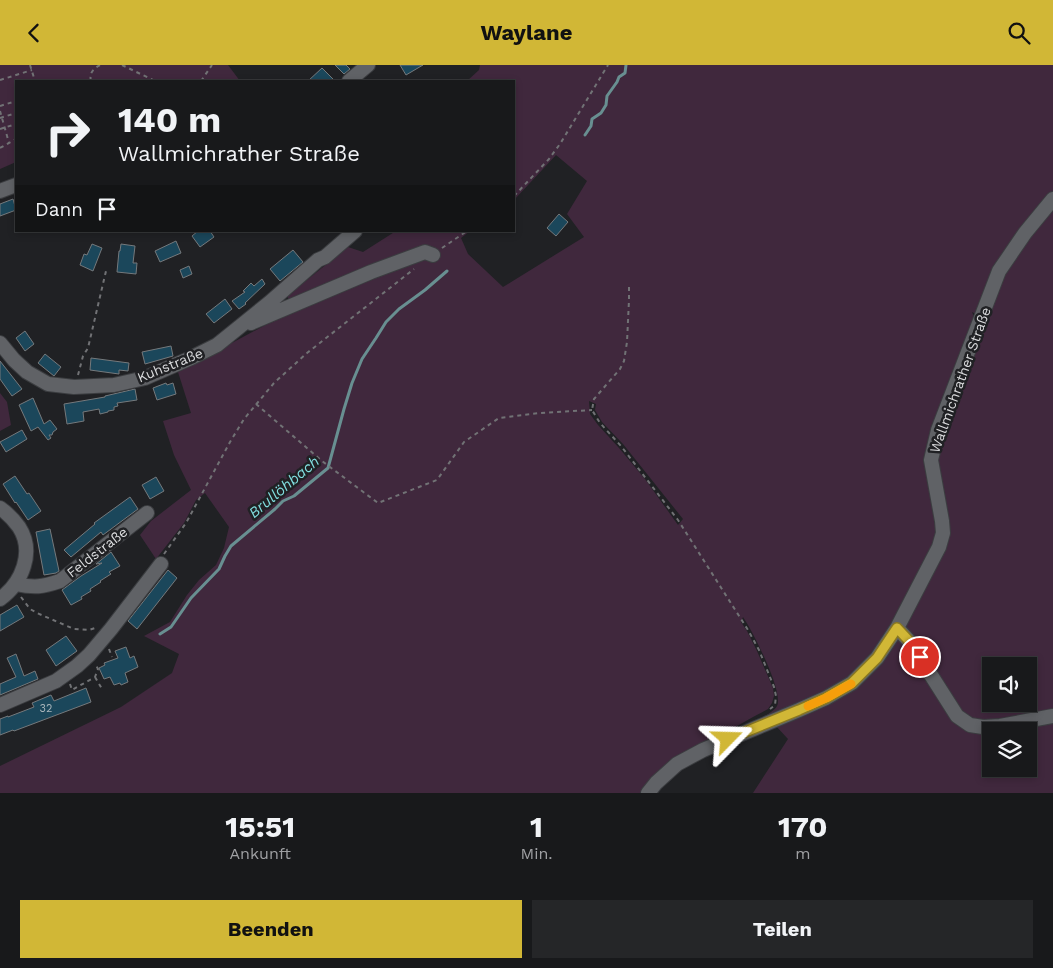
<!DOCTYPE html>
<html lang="de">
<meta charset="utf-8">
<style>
body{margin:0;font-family:"Work Sans",sans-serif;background:#252628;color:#f1f3f6;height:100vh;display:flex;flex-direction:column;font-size:19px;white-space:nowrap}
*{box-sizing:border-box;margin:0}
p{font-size:16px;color:#9fa0a3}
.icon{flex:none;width:28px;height:28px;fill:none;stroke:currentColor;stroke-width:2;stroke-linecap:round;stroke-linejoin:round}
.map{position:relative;height:728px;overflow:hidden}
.panel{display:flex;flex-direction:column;background:#18191b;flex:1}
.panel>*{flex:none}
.banner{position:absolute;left:15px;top:15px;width:500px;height:152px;border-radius:0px;box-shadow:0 2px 8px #0003,0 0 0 1px #36383a;background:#18191b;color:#f1f3f6;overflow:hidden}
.buttons{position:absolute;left:982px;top:592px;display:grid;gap:10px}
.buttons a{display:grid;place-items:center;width:55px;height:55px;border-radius:0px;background:#18191b;box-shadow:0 2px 8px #0003,0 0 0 1px #36383a;font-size:25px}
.pin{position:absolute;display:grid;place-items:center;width:42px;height:42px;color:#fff;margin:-21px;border:2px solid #fff;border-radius:50%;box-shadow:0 1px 5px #0007}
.me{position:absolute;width:55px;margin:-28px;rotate:68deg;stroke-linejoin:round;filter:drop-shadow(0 0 4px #0008)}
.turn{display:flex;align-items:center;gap:18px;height:105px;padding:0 20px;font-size:22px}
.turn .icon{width:65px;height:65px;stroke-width:2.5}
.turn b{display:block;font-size:35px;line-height:42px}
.then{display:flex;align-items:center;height:48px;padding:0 20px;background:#0003;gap:10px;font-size:19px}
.eta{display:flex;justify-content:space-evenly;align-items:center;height:85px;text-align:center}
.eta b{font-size:30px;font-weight:700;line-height:35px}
.cta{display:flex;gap:10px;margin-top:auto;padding:10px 20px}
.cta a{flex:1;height:58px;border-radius:0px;background:#d1b736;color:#111;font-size:20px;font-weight:700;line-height:58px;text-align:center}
.cta a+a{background:#252628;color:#f1f3f6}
header{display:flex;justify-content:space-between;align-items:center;height:65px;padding:0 20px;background:#d1b736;color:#111;font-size:22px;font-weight:700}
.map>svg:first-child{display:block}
.green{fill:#40283d;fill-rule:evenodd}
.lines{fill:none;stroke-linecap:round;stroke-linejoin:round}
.stream{stroke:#688f91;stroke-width:3}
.building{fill:#1b475b;stroke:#75797c}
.minor-casing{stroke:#3b3d40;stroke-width:16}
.path{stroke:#717275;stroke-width:2;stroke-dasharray:4 4;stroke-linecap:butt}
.minor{stroke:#606266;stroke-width:14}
.route-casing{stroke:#887723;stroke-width:12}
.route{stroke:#d1b736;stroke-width:9}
.slow{stroke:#f59e0b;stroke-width:9}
.labels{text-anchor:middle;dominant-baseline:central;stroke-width:5;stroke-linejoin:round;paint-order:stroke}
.number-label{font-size:11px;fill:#aab6bc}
.street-label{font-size:14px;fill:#dadbdd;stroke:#202124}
.water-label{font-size:15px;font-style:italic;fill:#81dedf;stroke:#202124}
</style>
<header><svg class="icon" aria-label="back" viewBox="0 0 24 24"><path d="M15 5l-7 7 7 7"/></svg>Waylane<svg class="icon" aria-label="search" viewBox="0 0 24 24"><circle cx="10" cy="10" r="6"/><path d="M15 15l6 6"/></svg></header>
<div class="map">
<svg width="1053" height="728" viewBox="0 0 1053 728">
<rect width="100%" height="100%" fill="#202124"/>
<path class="green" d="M 0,0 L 228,0 L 240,16 L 16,16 L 16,97 L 0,104 Z
M 480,0 L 1053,0 L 1053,647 L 982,659 L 961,648 L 904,564 L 946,455 L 948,447 L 942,435 L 937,456 L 934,481 L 893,561 L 874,589 L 850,612 L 838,621 L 741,663 C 750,658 773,649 777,641 C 784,627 752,565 743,552 L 741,557 L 747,566 L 757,586 L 773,623 L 774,631 L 772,638 L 768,644 L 753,652 L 737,661 L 726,671 L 653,715 L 641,728 L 0,728 L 0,701 L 121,642 L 172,608 L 179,589 L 144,571 L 170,557 L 187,530 L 199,515 L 216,500 L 224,483 L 229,462 L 205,428 L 196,435 L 184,458 L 156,494 L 140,470 L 151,456 L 191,425 L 174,390 L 163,356 L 191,348 L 178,307 L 271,257 L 292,240 L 287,231 L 348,182 L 363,187 L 396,166 L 470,166 L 461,173 L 468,189 L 503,222 L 584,172 L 567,149 L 587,116 L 556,90 L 514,135 L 514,16 L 467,16 L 479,5 ZM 972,247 L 988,255 L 982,266 L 978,262 ZM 957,299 L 970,303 L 963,318 ZM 589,336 L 596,339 L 595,345 L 602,357 L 623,379 L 683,454 L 678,460 L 645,414 L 619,383 L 598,360 L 590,349 ZM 991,601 L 1029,601 L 1029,639 L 991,639 Z
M 0,328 L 7,337 L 11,360 L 0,366 Z
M 902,574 L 967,663 L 1053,654 L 1053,728 L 753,728 L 788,674 L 776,661 L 844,630 L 894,575 ZM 991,666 L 1029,666 L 1029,704 L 991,704 Z"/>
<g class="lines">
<path class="stream" d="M 585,70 L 591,61 L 592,54 L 601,48 L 606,40 L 607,31 L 617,17 L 619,12 L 625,8 L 626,0
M 160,569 L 171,562 L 191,533 L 219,504 L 225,491 L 231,481 L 275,444 L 283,436 L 294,431 L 328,403 L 344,344 L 352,318 L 362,294 L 376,273 L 386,257 L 399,244 L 425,225 L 447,206"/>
</g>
<path class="building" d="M 335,0 L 346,0 L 350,4 L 344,9 Z
M 400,0 L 423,0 L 406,10 Z
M 322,3 L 335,16 L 308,16 Z
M 13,134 L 16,145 L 0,151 L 0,139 Z
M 559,149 L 568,157 L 556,171 L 547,163 Z
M 198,166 L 210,166 L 214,172 L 200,182 L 192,171 Z
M 176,176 L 181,188 L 160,197 L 155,186 Z
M 92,179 L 102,183 L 93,206 L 80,200 L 84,189 L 87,190 Z
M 121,179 L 135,181 L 133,198 L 137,198 L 136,209 L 117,207 L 119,186 L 120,186 Z
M 293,185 L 303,197 L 280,216 L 270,204 Z
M 189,201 L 192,209 L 183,213 L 180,205 Z
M 262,214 L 265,219 L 245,238 L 246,239 L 239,244 L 232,236 L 245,227 L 243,226 L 251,218 L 254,221 Z
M 225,234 L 232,244 L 214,258 L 206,249 Z
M 25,266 L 34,279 L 25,286 L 16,273 Z
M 171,281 L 173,291 L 145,299 L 142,287 Z
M 45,289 L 61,302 L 54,311 L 38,298 Z
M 91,293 L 129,298 L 128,306 L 119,305 L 119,309 L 90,305 Z
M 0,296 L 22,324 L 12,331 L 0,314 Z
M 166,318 L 167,320 L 173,318 L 176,329 L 157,335 L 153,323 Z
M 135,324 L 137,335 L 117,338 L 118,341 L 114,342 L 114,345 L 108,346 L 108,347 L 100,349 L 99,344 L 83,347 L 84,356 L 67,359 L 64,339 L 105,332 L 105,331 Z
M 33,333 L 44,359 L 50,355 L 57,364 L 53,367 L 52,370 L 49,370 L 51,373 L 48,375 L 38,362 L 31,366 L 19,340 Z
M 22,365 L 27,374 L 6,387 L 0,377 Z
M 15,411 L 27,429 L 29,428 L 41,446 L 28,455 L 16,437 L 15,438 L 3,419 Z
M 156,412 L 164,426 L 150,434 L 142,420 Z
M 130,432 L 138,444 L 103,470 L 101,467 L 71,492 L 64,485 L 95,459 L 94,458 Z
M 50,464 L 59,506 L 56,508 L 44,510 L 36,467 Z
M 111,487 L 120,501 L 109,507 L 111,509 L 100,516 L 101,517 L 90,524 L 91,526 L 81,532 L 82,534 L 71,540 L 62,525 L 81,511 L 102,498 L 96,499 Z
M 168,505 L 177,513 L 137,564 L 128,556 Z
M 17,540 L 24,552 L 0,566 L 0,550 Z
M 66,571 L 77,586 L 56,601 L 46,585 Z
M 126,582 L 130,593 L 134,591 L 138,602 L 125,608 L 128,617 L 121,620 L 120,618 L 114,620 L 110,612 L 104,614 L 99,603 L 105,600 L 104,598 L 118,593 L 115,586 Z
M 16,589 L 24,611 L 35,606 L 38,614 L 0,630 L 0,619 L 16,612 L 7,593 Z
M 86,623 L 91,637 L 14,666 L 13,665 L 0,670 L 0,654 L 8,651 L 8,652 L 34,642 L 32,638 L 51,630 L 54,636 Z"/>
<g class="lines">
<defs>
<path id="minor" d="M 349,16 L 368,0
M 0,126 L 16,120
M 251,258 L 371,207 L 425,187 L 433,190
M 0,278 L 14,295 L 27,307 L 48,319 L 74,322 L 114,320 L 145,313 L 191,293 L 217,280 L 269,238 L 318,195 L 325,192 L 355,166
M 0,443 C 7,448 14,455 19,462 C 35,487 22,518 0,534
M 15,519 C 35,523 42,522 60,516 L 147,448
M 897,563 L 910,577 L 957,651 L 970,660 L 983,662 L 1000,661 L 1053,651
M 0,640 L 56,616 L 77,601 L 89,590 L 111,564 L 161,499
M 648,728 L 656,718 L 677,699 L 703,685 L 799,645 L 826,633 L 852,618 L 877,593 L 897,563 L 939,482 L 943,468 L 942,456 L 931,395 L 938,365 L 999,206 L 1025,168 L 1053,134"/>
</defs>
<use href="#minor" class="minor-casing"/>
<path class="path" d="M 30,0 L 35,16
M 122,0 L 155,16
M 0,15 L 32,5
M 91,16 C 89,8 93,4 100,0
M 201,16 L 212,0
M 0,41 L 16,36
M 0,46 L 9,78
M 0,53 L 16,48
M 0,64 L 16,59
M 0,83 L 16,74
M 514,131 L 549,94 L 560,79 L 608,0
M 442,183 L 467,166
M 629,222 L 629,235 L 627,277 L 624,296 L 620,304 L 594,334 L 592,345 L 600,358 L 621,381 L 678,455 L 748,565 L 759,585 L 774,622 L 776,631 L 775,640 L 770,644
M 78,310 L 83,291 L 88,283 L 106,206
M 256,339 L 322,396 L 378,438 L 437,415 L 464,377 L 499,353 L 540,348 L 592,345
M 164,489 L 186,458 L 230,377 L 244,354 L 274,318 L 307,288 L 414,204
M 21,532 L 30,544 L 37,548 L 74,564 L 89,565 L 98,562
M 109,584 L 112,592
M 95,612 L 102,624
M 70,619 L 72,625 L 95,612 L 98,604 L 96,600"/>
<use href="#minor" class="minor"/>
</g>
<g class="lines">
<defs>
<path id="route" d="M 728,674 L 799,645 L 826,633 L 852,618 L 877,593 L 897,563 L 910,577 L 920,592"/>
</defs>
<use href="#route" class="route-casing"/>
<use href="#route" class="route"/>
<path class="slow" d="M 808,641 L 826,633 L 851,619"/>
</g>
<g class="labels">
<g class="number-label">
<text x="46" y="643">32</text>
</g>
<g class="street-label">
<text transform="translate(170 300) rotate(-22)">Kuhstraße</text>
<text transform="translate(960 315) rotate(-70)">Wallmichrather Straße</text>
<text transform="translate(97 487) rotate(-38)">Feldstraße</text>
</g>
<g class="water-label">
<text transform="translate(284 422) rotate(-40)">Brullöhbach</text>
</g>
</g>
</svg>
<div class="buttons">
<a><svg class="icon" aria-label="sound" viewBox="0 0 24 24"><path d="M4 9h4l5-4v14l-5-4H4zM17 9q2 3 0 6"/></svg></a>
<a><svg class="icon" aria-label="layers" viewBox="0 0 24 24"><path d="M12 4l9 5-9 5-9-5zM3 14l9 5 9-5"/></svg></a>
</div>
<div class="pin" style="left:920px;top:592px;background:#d93025"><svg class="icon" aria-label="arrive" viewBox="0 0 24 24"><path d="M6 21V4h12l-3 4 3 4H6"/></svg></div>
<svg class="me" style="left:728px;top:674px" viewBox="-20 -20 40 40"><path d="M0-17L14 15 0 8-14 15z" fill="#d1b736" stroke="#fff" stroke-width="4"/></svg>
<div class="banner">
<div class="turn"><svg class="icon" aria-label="right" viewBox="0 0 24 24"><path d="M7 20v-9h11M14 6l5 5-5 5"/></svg><div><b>140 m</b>Wallmichrather Straße</div></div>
<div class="then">Dann<svg class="icon" aria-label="arrive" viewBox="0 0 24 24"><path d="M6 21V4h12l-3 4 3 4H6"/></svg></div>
</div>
</div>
<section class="panel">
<div class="eta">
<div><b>15:51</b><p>Ankunft</p></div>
<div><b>1</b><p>Min.</p></div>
<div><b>170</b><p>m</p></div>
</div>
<div class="cta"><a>Beenden</a><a>Teilen</a></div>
</section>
